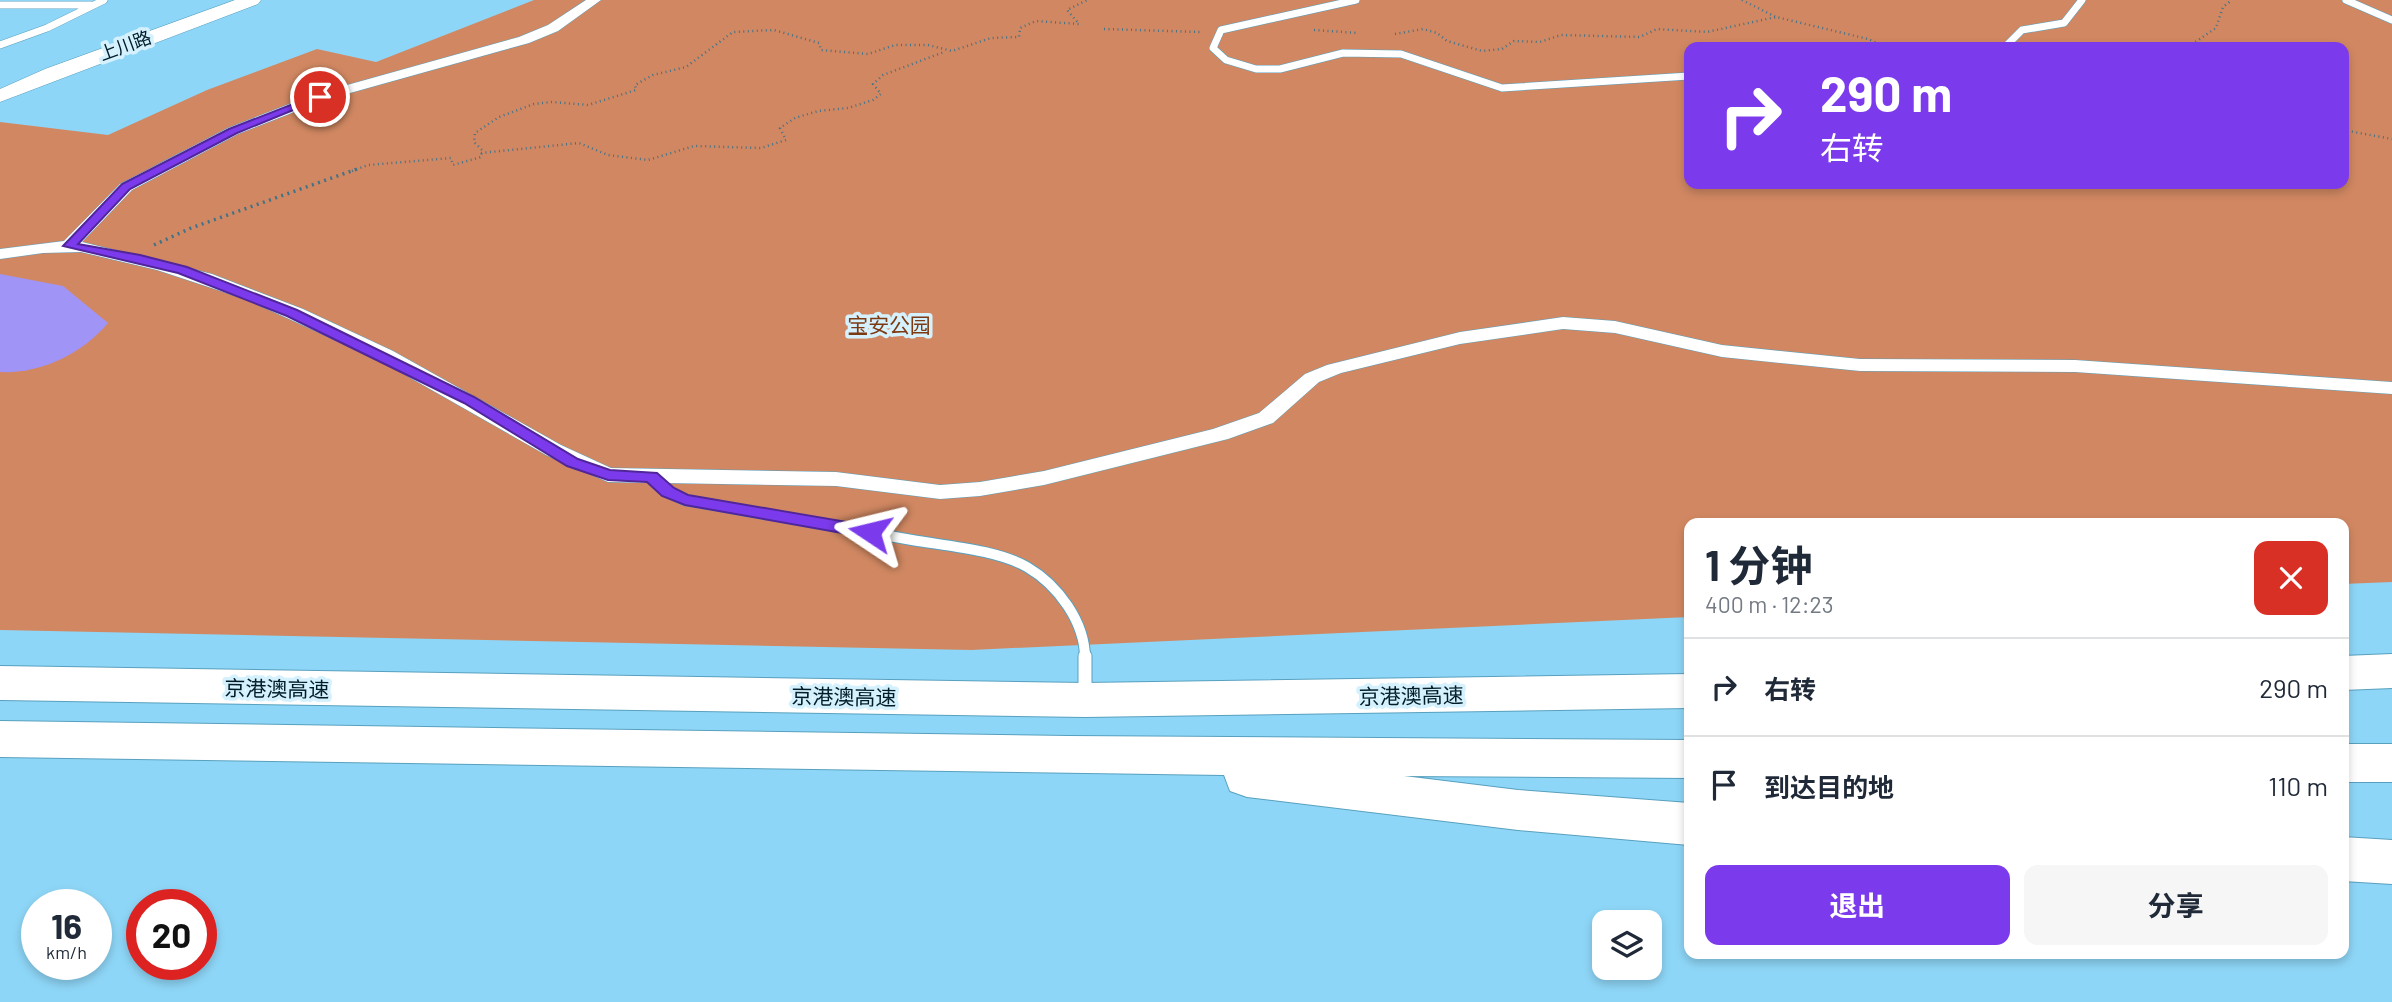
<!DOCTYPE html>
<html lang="zh">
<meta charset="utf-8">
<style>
body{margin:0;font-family:Barlow,"Noto Sans SC",sans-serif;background:#f6f6f7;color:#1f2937;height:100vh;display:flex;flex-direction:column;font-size:26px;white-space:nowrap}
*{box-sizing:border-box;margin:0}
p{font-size:23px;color:#747a83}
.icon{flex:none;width:38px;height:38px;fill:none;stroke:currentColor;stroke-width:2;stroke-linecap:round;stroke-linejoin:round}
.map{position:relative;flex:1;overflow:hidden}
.drawer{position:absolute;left:1684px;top:518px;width:665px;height:441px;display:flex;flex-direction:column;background:#fff;border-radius:14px;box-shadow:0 4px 10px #0003}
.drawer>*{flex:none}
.hud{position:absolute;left:1684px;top:42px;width:665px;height:147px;border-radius:14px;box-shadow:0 4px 10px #0003;background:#7c3aed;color:#fff;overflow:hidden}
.controls{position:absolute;left:1592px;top:910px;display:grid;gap:14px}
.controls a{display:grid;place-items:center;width:70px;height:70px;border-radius:14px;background:#fff;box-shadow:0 4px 10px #0003;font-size:35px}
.speed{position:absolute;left:21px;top:889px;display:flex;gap:14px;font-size:35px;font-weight:700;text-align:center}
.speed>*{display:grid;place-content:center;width:91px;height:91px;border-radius:50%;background:#fff;box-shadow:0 4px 10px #0003;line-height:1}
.speed small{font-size:18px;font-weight:400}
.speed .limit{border:10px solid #d22;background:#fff;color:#111}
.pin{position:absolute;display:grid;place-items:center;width:60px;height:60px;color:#fff;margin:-30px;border:4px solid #fff;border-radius:50%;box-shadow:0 2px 7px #0007}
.me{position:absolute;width:77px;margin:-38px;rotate:280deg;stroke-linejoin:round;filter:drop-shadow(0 0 5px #0008)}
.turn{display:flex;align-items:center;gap:24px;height:147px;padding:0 21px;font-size:32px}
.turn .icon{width:91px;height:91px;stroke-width:2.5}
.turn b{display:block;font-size:49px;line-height:60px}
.round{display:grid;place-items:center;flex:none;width:74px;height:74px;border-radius:14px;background:#f6f6f7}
.summary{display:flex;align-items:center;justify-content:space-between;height:119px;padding:0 21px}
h1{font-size:42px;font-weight:700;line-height:52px}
.button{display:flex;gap:14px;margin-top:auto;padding:14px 21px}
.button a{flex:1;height:80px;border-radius:14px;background:#7c3aed;color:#fff;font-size:28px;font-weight:700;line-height:80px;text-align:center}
.button a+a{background:#f6f6f7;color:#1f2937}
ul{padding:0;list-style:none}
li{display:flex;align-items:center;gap:21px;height:98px;padding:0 21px;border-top:2px solid #e0e1e3}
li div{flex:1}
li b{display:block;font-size:26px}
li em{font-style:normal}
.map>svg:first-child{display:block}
.green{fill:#d18862;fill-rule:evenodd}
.water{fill:#a094f7}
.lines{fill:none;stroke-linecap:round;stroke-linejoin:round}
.lane-far2-casing{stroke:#58a0be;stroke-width:8}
.lane-far1-casing{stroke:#58a0be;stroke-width:12}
.lane-casing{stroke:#58a0be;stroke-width:15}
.street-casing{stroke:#58a0be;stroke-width:1}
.secondary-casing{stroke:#58a0be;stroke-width:1}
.highway-casing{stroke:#58a0be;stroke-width:2}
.path-far1{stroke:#427288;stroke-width:2.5;stroke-dasharray:1 3.5;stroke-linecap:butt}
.path{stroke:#427288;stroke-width:3.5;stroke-dasharray:2 4.5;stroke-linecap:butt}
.lane-far2{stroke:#fff;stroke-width:7}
.lane-far1{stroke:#fff;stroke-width:10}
.lane{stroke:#fff;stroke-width:13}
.street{fill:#fff;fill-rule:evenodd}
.secondary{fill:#fff;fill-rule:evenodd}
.highway{fill:#fff;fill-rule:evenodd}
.route{fill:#7c3aed;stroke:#51269a;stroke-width:2}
.labels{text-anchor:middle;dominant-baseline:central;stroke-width:7;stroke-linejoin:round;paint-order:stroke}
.far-street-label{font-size:18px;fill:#001c28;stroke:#d5f1fe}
.park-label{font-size:21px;fill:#7c3a13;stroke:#d5f1fe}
.street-label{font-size:21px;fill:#001c28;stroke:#d5f1fe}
</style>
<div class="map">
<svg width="2392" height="1002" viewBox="0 0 2392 1002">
<rect width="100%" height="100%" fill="#8ed6f7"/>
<path class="green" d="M 534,0 L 2392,0 L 2392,582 L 2343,584 L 2343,523 L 1689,523 L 1689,617 L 971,650 L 0,630 L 0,122 L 108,135 L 207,90 L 317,49 L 376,62 ZM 1689,47 L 2343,47 L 2343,184 L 1689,184 Z"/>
<path class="water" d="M 0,274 L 63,286 L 108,323 C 82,354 40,374 0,372 Z"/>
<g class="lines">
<defs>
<path id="lane-far2" d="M 1356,0 L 1221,30 L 1213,48 L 1226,60 L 1256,69 L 1280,69 L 1343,53 L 1401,54 L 1502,88 L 1689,76
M 2346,0 L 2392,20
M 0,5 L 91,5
M 0,45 L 47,28 L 104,0
M 2005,47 L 2022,30 L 2064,23 L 2082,0"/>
<path id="lane-far1" d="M 651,477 L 668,492 L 685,500 C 761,513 837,527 912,540 C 947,546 997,550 1027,567 C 1058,585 1085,622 1085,658"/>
<path id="lane" d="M 1085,656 L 1085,697"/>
<path id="street" d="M 586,0 L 601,0 L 558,31 L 529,43 L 325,100 L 238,134 L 132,190 L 82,242 L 212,274 L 303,309 L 393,351 L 561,445 L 611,468 L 836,472 L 940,485 L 980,482 L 1044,471 L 1213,429 L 1259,413 L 1305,374 L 1327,365 L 1460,332 L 1563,317 L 1615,321 L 1722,345 L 1860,359 L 2075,360 L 2392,382 L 2392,394 L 2075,372 L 1860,371 L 1722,357 L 1615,333 L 1563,329 L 1460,344 L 1341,373 L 1319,382 L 1273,423 L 1228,439 L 1044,485 L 980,496 L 940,499 L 836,486 L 608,482 L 546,455 L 379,360 L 245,299 L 157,270 L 81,252 L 43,253 L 0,259 L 0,249 L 64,241 L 120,184 L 228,128 L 315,94 L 519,37 L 548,25 Z"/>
<path id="secondary" d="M 235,0 L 261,0 L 258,4 L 0,102 L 0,89 L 45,69 Z"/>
<path id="highway" d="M 2392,654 L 2392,688 L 2343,690 L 2343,656 Z
M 0,666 L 1085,683 L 1689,674 L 1689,708 L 1085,717 L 0,700 Z
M 0,721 L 1068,736 L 1689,740 L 1689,778 L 1404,776 L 1518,790 L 1689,803 L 1689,845 L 1518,830 L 1247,797 L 1230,791 L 1224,775 L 0,757 Z
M 2343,744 L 2392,744 L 2392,782 L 2343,782 Z
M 2343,837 L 2392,840 L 2392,884 L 2343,881 Z"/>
</defs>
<use href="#lane-far2" class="lane-far2-casing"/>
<use href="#lane-far1" class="lane-far1-casing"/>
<use href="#lane" class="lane-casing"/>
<use href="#street" class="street-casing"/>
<use href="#secondary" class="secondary-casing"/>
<use href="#highway" class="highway-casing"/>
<path class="path-far1" d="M 1742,0 L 1776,17 L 1868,39 L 1886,47
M 1104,29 L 1200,32
M 1314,30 L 1358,33
M 1395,34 L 1423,29 L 1437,33 L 1447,41 L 1482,51 L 1502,49 L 1514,41 L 1540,42 L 1561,35 L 1640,37 L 1657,29 L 1707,32 L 1776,17
M 2188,47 L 2216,28 L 2223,7 L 2232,0
M 2343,130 L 2392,139
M 481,153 L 579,143 L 608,155 L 648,160 L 694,146 L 761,148 L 786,140 L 780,128 L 795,118 L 818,111 L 848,108 L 873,100 L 881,94 L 873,84 L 883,75 L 944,52
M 352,171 L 368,165 L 451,158 L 453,165 L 481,157 L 482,150 L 474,142 L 475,133 L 499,117 L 534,104 L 552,102 L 588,105 L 636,90 L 635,85 L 653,75 L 686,67 L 733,32 L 774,30 L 819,43 L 821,50 L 868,54 L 895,45 L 928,45 L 952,51 L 991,38 L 1019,37 L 1020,28 L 1036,21 L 1079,24 L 1067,10 L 1087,0"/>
<path class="path" d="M 154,245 L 191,228 L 357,169"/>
<use href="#lane-far2" class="lane-far2"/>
<use href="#lane-far1" class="lane-far1"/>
<use href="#lane" class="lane"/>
<use href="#street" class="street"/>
<use href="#secondary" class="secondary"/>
<use href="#highway" class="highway"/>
</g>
<path class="route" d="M 316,95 L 325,97 L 237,133 L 130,189 L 78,244 L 140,255 L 187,267 L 297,310 L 474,397 L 578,459 L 610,470 L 657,473 L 674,488 L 688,495 L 870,526 L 875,528 L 875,536 L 870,538 L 685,505 L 662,496 L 647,482 L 608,480 L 567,466 L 464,403 L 287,316 L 178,273 L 63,246 L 122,184 L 229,129 Z"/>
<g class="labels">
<g class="far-street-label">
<text transform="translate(125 45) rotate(-20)">上川路</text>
</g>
<g class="park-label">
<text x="889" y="324">宝安公园</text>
</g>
<g class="street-label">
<text transform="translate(277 688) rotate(1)">京港澳高速</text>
<text transform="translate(1411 695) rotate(-1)">京港澳高速</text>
<text transform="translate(844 696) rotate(1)">京港澳高速</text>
</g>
</g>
</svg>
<div class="controls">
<a><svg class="icon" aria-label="layers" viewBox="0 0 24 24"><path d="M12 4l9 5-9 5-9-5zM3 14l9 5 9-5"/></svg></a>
</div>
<div class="speed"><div>16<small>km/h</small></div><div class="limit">20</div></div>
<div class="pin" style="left:320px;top:97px;background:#d93025"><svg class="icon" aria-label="arrive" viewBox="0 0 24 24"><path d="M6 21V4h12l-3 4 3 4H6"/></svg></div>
<svg class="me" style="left:870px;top:532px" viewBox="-20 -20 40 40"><path d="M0-17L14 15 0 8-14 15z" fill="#7c3aed" stroke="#fff" stroke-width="4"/></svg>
<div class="hud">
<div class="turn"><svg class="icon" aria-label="right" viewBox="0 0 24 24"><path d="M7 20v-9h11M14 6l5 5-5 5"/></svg><div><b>290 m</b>右转</div></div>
</div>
<section class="drawer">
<div class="summary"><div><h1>1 分钟</h1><p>400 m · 12:23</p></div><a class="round" style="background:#d93025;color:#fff"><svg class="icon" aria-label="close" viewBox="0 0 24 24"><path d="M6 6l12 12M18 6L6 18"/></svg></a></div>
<ul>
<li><svg class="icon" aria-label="right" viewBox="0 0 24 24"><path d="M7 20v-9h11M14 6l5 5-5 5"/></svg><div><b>右转</b></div><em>290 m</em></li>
<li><svg class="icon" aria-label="arrive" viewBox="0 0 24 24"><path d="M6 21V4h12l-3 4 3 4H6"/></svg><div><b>到达目的地</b></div><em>110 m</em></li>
</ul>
<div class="button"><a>退出</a><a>分享</a></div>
</section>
</div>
